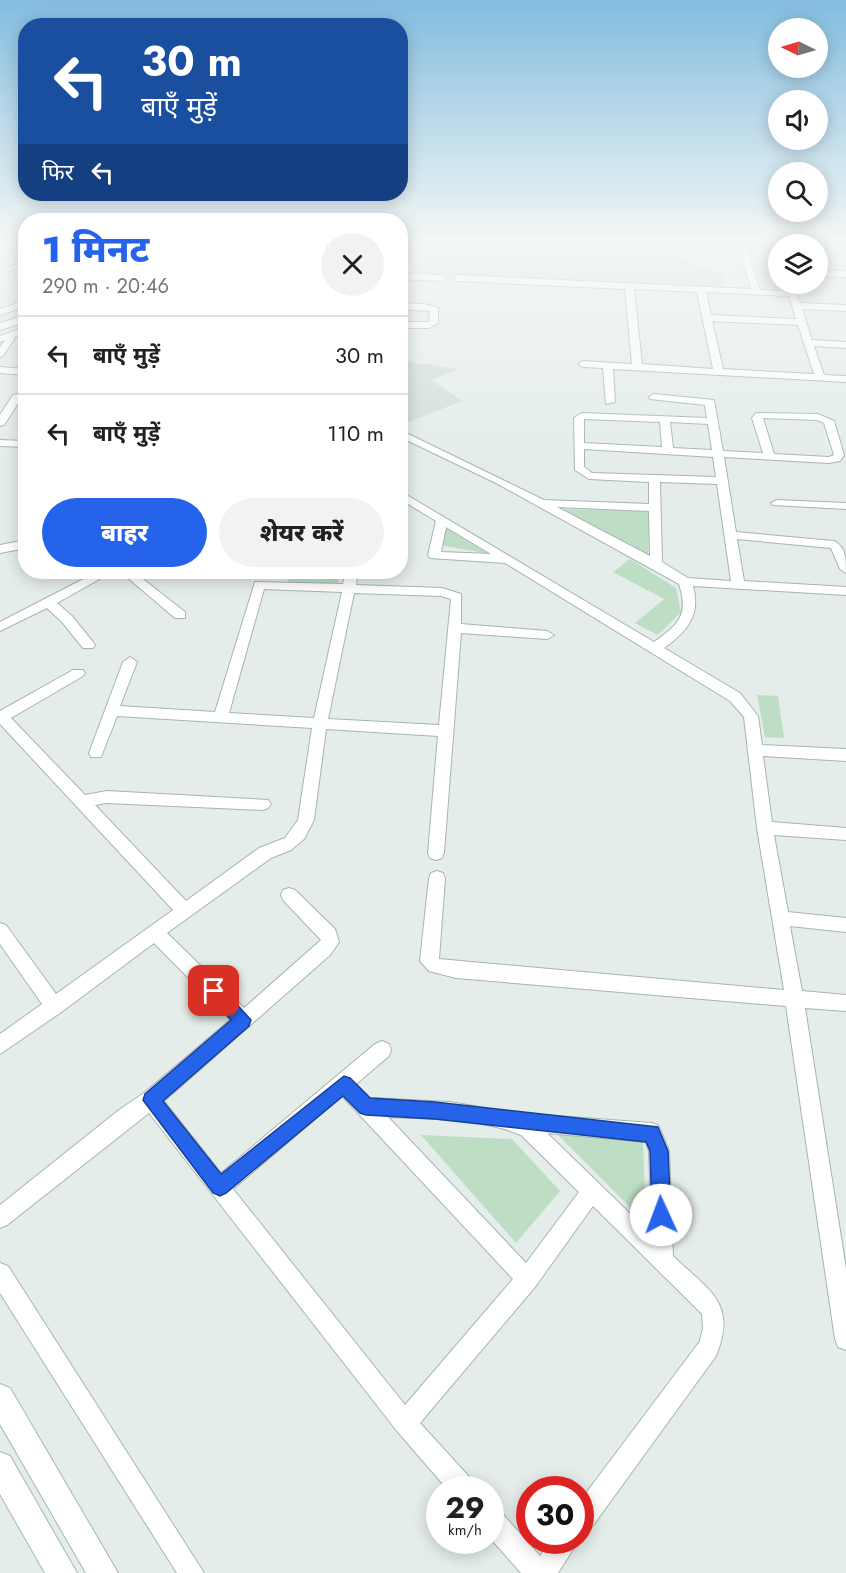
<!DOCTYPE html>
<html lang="hi">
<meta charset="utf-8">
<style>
body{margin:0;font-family:Jost,"Noto Sans Devanagari",sans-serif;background:#f2f2f2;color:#202124;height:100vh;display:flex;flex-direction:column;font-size:22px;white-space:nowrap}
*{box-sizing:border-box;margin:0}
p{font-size:20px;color:#757577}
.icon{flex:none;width:33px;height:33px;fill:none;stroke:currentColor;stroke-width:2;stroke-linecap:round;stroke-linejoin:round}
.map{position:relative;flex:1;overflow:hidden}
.details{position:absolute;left:18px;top:213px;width:390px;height:366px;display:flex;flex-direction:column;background:#fff;border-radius:24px;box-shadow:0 3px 15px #0003}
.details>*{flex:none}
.hud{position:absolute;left:18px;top:18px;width:390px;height:183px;border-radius:24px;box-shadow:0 3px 15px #0003;background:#1a4fa0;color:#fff;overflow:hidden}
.needle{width:39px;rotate:275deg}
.tools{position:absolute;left:768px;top:18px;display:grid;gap:12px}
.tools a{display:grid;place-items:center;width:60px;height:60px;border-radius:50%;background:#fff;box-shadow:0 3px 15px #0003;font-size:30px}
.speed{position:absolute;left:426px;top:1476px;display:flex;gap:12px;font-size:30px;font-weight:700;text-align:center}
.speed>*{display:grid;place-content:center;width:78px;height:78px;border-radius:50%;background:#fff;box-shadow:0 3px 15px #0003;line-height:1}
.speed small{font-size:15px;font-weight:400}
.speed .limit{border:9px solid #d22;background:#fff;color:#111}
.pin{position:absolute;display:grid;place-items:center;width:51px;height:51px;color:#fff;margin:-26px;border-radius:12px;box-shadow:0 3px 9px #0006}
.me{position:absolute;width:66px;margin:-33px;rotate:358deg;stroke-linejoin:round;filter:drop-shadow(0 0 4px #0008)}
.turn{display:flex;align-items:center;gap:21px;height:126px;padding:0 24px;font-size:27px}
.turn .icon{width:78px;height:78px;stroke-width:2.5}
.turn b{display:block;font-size:42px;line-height:51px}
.then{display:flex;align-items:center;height:57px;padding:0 24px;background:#0003;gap:12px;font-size:22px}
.round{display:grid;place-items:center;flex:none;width:63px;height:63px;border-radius:32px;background:#f2f2f2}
.head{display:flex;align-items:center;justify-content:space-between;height:102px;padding:0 24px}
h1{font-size:36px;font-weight:800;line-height:45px;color:#2563eb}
.button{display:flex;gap:12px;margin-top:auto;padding:12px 24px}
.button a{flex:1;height:69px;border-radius:36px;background:#2563eb;color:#fff;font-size:24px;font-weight:800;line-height:69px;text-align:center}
.button a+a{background:#f2f2f2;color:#202124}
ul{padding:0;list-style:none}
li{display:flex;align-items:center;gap:18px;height:78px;padding:0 24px;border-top:2px solid #e0e0e0}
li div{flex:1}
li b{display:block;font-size:22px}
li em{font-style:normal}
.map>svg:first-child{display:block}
.built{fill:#d2ddd8}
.green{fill:#bddec5}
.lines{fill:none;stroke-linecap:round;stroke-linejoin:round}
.minor-casing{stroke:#a6b5b0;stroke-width:2}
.secondary-casing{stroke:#a2b9b0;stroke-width:2}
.minor{fill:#fff;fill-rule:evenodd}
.secondary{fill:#fff;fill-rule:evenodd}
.route{fill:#2563eb;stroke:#184099;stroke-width:1.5}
</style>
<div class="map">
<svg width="846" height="1573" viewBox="0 0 846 1573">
<rect width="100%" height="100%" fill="#e4ede9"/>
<path class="built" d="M 428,241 L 634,241 L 722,274 L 725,283 L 721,283 L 722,287 L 423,276 Z
M 401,361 L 454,368 L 457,370 L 431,380 L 462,401 L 401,425 Z"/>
<path class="green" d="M 562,509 L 650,511 L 648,554 Z
M 443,526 L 489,554 L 440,545 Z
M 630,559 L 676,588 L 681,612 L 658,635 L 635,623 L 664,599 L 613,572 Z
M 290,572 L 341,572 L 337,587 L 287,585 Z
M 757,695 L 778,696 L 784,738 L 765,737 Z
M 555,1132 L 643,1142 L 646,1223 Z
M 421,1135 L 512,1139 L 560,1191 L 516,1243 Z"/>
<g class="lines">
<defs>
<path id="minor" d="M 737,241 L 745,241 L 760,290 L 787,291 L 786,286 L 790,284 L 794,286 L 800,303 L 846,305 L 846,311 L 802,309 L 812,340 L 846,342 L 846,348 L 814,346 L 824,375 L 846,376 L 846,382 L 613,369 L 615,402 L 606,404 L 603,368 L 583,367 L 578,364 L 583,361 L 632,364 L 625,289 L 457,281 L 453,278 L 457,275 L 751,289 ZM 634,289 L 697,292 L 713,369 L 642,364 ZM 706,292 L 789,296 L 796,319 L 711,315 ZM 712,321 L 798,325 L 814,374 L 723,369 Z
M 749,241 L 846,241 L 846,245 L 753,243 Z
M 26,261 L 26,266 L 8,272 L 4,269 Z
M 818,270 L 846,271 L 846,277 L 818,276 Z
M 400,273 L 442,275 L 446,278 L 442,281 L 400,279 Z
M 26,300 L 26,306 L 0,315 L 0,309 Z
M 400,303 L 424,304 L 438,308 L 438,323 L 429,328 L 400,328 L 400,322 L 429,322 L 430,311 L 400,309 Z
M 26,327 L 26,333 L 16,336 L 3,356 L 0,357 L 0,347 L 5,340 L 0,342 L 0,336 Z
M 0,367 L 26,369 L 26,375 L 0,373 Z
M 26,392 L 26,398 L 21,399 L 4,425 L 0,426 L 0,415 L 13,395 Z
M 654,394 L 714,400 L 723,451 L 763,453 L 752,418 L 756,413 L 818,414 L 834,421 L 844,455 L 840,461 L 829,463 L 724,457 L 736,532 L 834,541 C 846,547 846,559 846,573 L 840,569 L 831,548 L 737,539 L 744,581 L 846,587 L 846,595 L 693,586 C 701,615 687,632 664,648 L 740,693 L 758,716 L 762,745 L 846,749 L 846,761 L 763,756 L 772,822 L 846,828 L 846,840 L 774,835 L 788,912 L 846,918 L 846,932 L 790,926 L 802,991 L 846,995 L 846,1011 L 805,1008 L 846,1269 L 846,1350 L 838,1347 L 835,1339 L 786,1006 L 456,978 L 429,971 L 420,961 L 429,878 L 431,873 L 437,871 L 443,873 L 445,878 L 439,959 L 784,990 L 757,828 L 744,717 L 730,701 L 505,563 L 430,558 L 428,555 L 436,521 L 400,499 L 400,491 L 654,642 C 679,624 689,615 679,584 L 496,483 L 400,437 L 400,430 L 544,500 L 649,504 L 649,482 L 589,479 L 575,470 L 574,418 L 582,413 L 707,418 L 705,405 L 650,399 L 649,397 ZM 763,418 L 817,420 L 824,423 L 834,455 L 829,457 L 774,454 ZM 584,419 L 660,422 L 662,447 L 584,443 ZM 670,422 L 708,424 L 712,450 L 673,448 ZM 584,449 L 713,457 L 716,477 L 592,473 L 584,467 ZM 660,482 L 717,484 L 731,581 L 688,578 L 662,562 ZM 557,507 L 649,511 L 650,556 ZM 446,527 L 491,554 L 441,552 Z
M 0,440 L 26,441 L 26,447 L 0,446 Z
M 777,500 L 846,503 L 846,509 L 773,505 L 771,503 Z
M 26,540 L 26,548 L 0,553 L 0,545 Z
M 97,572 L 112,572 L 57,603 L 72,616 L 93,642 L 95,645 L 93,648 L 83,648 L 62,622 L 47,608 L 0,631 L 0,622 Z
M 121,572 L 134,572 L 185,612 L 185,618 L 175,618 Z
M 346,572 L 358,572 L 356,585 L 442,588 L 461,594 L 461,624 L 547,631 L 554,635 L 547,639 L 461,633 L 444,853 L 442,858 L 436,860 L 430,858 L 428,853 L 438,736 L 326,729 L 314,820 L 304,839 L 291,850 L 271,858 L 167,933 L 244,1008 L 321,940 L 283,900 L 281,895 L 283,890 L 289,888 L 295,890 L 335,929 L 339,942 L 330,955 L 164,1101 L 221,1173 L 375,1044 L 382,1041 L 389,1044 L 391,1050 L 389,1056 L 356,1084 L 370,1098 L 450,1102 L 515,1113 L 652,1123 L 659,1126 L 669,1151 L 673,1256 C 708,1290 738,1302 716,1356 L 589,1531 L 580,1534 L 580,1501 L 700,1341 L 703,1328 L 702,1314 L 593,1206 L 535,1287 L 420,1423 L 473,1481 L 476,1490 L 448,1490 L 397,1431 L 149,1113 L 7,1225 L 0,1228 L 0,1205 L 119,1110 L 144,1093 L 230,1020 L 154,943 L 60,1013 L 0,1054 L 0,1034 L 42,1004 L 0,944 L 0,923 L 6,925 L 56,994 L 173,910 L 0,724 L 0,711 L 73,670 L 83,670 L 85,673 L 83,676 L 11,718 L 85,795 L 107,791 L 268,800 L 271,804 L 268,808 L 263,810 L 107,803 L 95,805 L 186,901 L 259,848 L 285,838 L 298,820 L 312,728 L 117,716 L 101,757 L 91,757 L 89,753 L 123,662 L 130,657 L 137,662 L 120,706 L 215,712 L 255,582 L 343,584 ZM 264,589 L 342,592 L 314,718 L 229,713 ZM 354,593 L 441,596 L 451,599 L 439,725 L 328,719 ZM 342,1096 L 513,1279 L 405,1405 L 233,1189 ZM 388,1117 C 432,1119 481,1118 521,1135 L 579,1192 L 526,1263 ZM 547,1133 L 646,1142 L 649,1151 L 652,1235 Z
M 0,1263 L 8,1266 L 204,1573 L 177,1573 L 0,1293 Z
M 490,1507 L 499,1510 L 540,1556 L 551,1540 L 579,1540 L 558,1573 L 521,1573 L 490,1538 Z"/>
<path id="secondary" d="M 26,315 L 26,322 L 0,330 L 0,323 Z
M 0,1384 L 10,1388 L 118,1573 L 86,1573 L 0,1424 Z
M 0,1452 L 10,1456 L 77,1573 L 45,1573 L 0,1494 Z"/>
</defs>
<use href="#minor" class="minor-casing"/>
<use href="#secondary" class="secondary-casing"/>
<use href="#minor" class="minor"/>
<use href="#secondary" class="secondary"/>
</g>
<linearGradient id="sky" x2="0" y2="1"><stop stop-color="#83bcdf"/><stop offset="0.52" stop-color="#f3f7f5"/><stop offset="1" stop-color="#f3f7f5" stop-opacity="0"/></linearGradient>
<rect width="846" height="461" fill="url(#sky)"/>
<path class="route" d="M 214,984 L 220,986 L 251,1020 L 249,1026 L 163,1101 L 221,1174 L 344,1076 L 350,1078 L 370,1098 L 435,1102 L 658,1127 L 668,1151 L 671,1215 L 668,1222 L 661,1225 L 655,1222 L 652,1215 L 650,1151 L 646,1142 L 435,1119 L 366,1115 L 360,1113 L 343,1096 L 226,1193 L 220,1196 L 213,1193 L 143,1100 L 145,1094 L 231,1020 L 206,991 L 208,986 Z"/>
</svg>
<div class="tools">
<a><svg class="needle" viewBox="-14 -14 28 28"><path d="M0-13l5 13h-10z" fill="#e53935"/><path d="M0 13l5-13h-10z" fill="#757577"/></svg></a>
<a><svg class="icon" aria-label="sound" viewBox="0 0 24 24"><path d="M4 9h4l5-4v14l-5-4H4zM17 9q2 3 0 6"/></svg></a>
<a><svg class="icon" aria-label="search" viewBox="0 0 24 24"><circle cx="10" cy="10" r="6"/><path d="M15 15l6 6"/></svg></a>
<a><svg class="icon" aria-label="layers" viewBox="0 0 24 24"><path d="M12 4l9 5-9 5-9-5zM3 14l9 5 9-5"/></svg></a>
</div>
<div class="speed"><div>29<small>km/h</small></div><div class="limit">30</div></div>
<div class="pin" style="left:214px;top:991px;background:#d93025"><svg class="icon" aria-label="arrive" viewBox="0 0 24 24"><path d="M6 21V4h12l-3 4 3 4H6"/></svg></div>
<svg class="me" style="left:661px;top:1215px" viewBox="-20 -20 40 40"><circle r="19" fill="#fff"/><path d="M0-13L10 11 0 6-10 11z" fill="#2563eb"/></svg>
<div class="hud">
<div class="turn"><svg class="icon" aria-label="left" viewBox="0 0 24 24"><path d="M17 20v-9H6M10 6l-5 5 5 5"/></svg><div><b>30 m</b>बाएँ मुड़ें</div></div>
<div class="then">फिर<svg class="icon" aria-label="left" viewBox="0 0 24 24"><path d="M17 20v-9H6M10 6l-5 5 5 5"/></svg></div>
</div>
<section class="details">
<div class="head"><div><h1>1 मिनट</h1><p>290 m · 20:46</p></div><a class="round"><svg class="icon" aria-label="close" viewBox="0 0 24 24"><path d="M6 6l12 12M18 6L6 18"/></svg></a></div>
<ul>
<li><svg class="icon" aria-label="left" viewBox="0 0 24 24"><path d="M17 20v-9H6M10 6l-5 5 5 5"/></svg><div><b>बाएँ मुड़ें</b></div><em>30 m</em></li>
<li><svg class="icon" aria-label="left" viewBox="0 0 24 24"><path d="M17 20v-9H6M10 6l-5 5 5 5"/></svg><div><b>बाएँ मुड़ें</b></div><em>110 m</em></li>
</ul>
<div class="button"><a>बाहर</a><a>शेयर करें</a></div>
</section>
</div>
